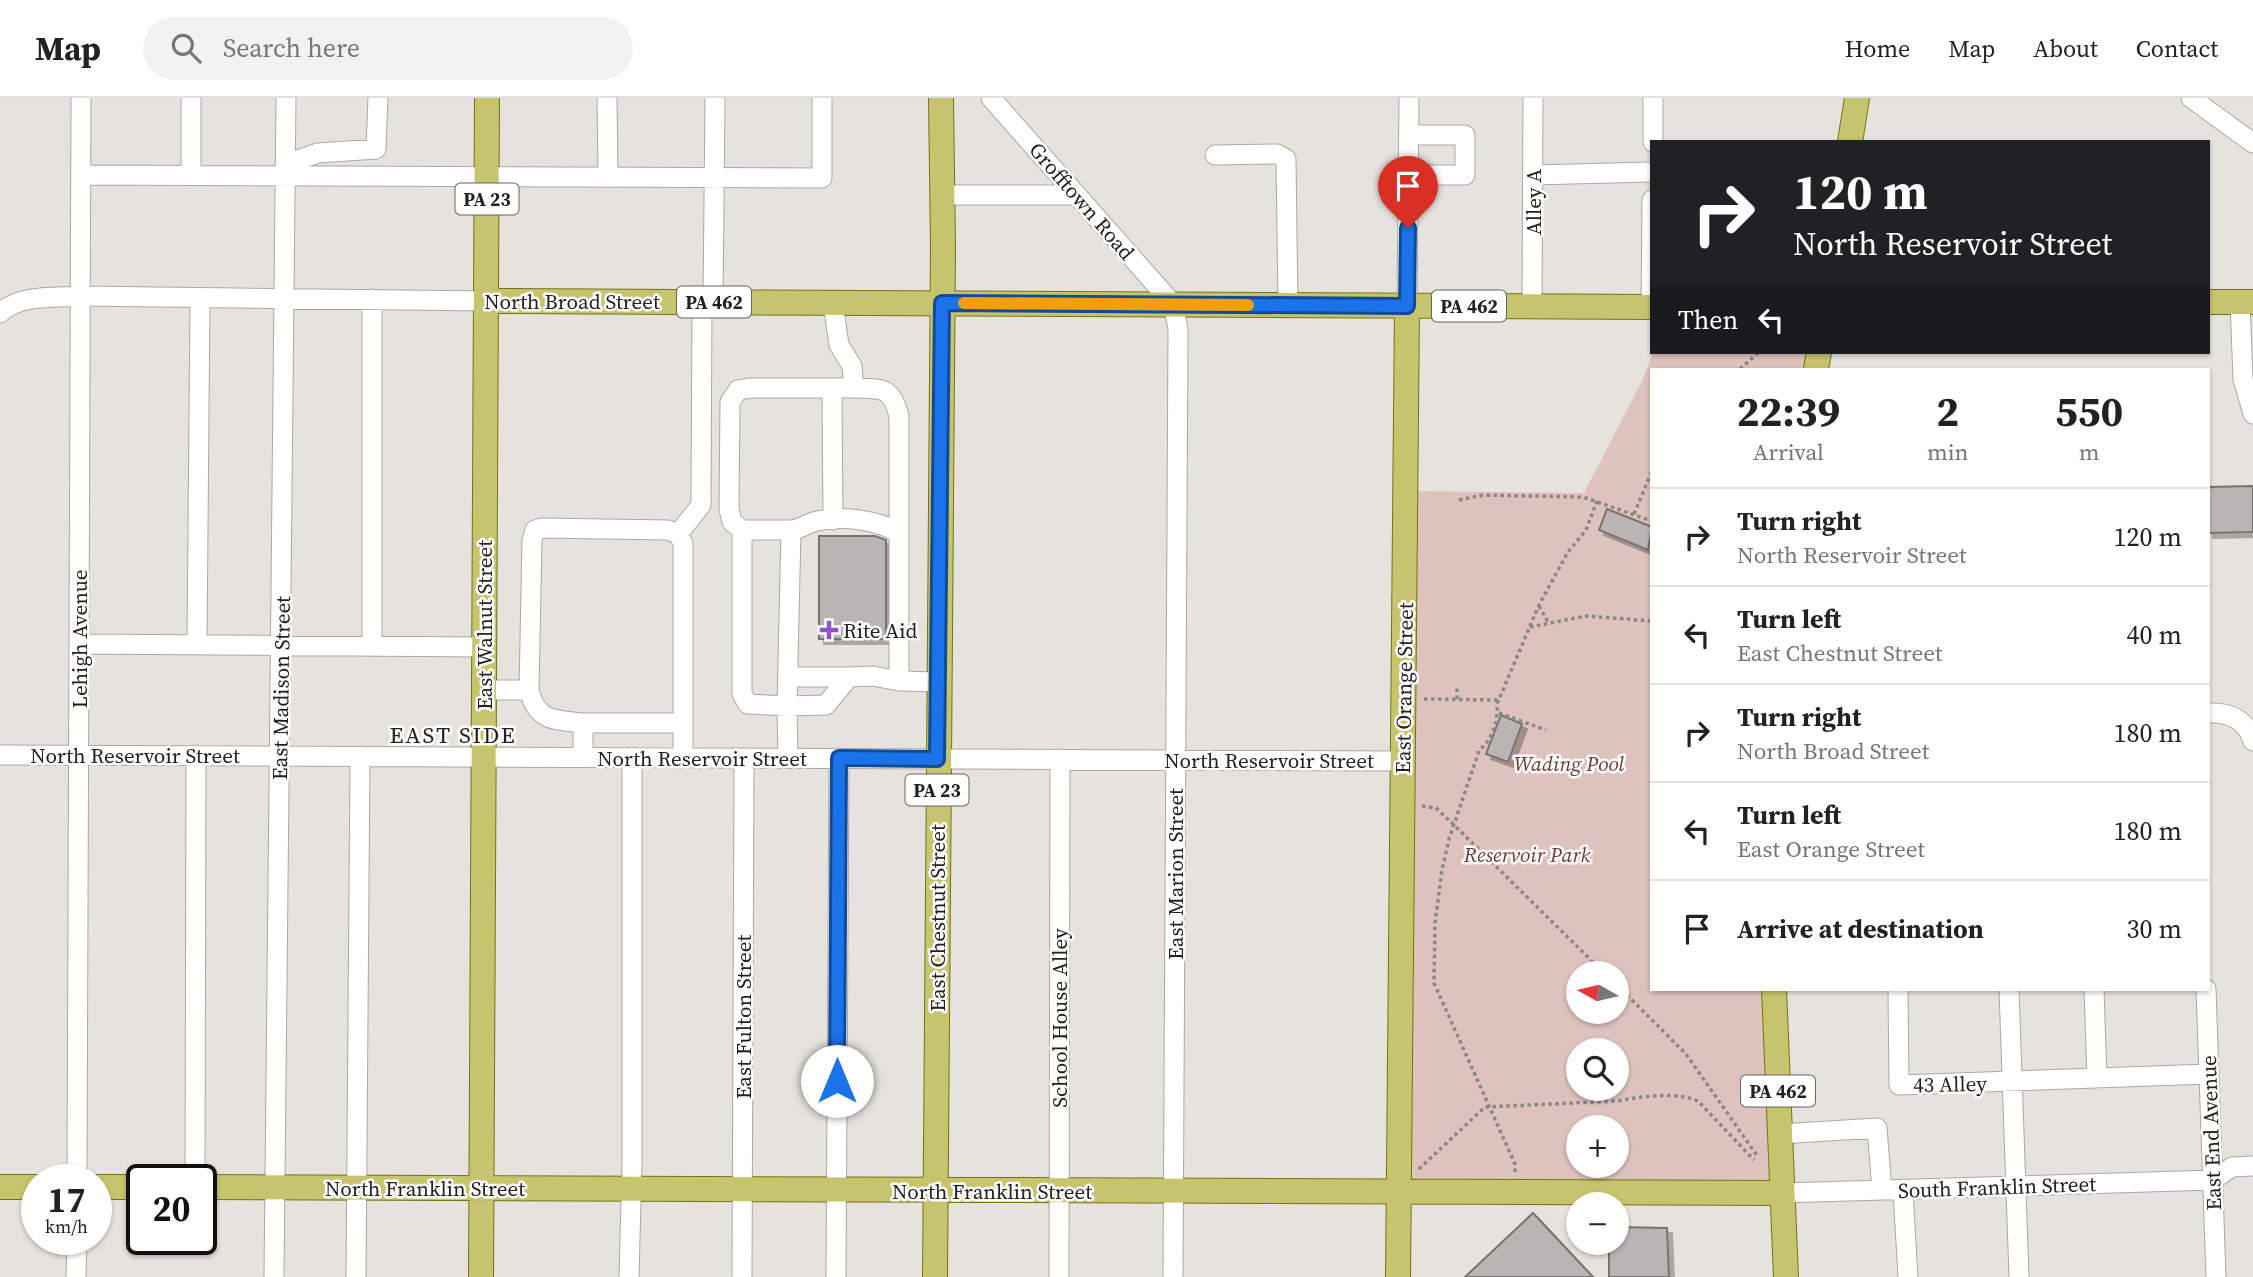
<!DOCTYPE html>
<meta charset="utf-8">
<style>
body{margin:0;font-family:"Source Serif 4",serif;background:#f2f2f2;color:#222;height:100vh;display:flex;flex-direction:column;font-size:26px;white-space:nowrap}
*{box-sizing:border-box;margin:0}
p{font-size:23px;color:#767676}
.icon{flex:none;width:38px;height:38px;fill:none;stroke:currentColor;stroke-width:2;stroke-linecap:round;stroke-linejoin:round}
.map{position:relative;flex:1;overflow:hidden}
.panel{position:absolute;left:1650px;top:270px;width:560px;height:623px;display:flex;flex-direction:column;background:#fff;border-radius:0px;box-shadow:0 2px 5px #0004}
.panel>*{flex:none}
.guide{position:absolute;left:1650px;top:42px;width:560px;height:214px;border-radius:0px;box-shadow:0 2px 5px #0004;background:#202124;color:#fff;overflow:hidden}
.needle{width:46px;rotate:278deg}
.buttons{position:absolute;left:1566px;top:863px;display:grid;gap:14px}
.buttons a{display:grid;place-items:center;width:63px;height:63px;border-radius:50%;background:#fff;box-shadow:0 2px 5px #0004;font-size:35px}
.speed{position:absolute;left:21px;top:1066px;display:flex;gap:14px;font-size:35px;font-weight:700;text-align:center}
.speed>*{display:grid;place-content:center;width:91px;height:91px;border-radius:50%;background:#fff;box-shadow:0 2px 5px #0004;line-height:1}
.speed small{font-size:18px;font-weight:400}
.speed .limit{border:4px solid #111;border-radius:10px;background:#fff;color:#111}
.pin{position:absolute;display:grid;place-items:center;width:60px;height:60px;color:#fff;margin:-72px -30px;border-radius:50% 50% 50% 0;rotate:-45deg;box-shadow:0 0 7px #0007}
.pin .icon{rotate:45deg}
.me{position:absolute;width:77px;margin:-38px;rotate:0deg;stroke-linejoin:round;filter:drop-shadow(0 0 5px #0008)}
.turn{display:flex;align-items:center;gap:24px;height:147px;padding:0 28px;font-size:32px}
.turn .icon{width:91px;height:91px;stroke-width:2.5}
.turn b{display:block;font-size:49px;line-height:60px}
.then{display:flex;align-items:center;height:66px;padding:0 28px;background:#0003;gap:14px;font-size:26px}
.eta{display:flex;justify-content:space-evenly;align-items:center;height:119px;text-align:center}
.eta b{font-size:42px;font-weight:700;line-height:49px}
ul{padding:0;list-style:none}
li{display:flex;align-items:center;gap:21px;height:98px;padding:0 28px;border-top:2px solid #e0e0e0}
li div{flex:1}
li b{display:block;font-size:26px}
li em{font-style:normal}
header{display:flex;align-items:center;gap:42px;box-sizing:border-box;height:98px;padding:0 35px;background:#fff;border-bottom:2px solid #e0e0e0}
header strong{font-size:33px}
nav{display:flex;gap:38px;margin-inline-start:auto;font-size:24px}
.search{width:490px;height:63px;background:#f2f2f2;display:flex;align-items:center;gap:18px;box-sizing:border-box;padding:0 24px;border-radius:38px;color:#767676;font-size:26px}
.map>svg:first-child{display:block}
.green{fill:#dec2be;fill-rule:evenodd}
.building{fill:#bab5b2;stroke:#777370;stroke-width:2;filter:url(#shadow)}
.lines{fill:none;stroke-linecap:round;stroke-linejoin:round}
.minor-casing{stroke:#aba8a4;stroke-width:21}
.major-casing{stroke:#767214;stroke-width:26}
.path{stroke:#8a8784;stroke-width:3.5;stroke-dasharray:3.5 3.5;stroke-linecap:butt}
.minor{stroke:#fff;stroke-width:19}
.major{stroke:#c7c46e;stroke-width:24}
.route-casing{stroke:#114b97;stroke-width:18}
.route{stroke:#1a73e8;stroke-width:12}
.slow{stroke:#f59e0b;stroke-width:12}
.poi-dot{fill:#9351c6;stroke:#fff;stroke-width:2.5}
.labels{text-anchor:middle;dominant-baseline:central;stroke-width:5;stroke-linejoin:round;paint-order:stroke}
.shield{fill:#fff;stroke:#656463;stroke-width:2}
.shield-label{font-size:19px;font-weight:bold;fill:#232120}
.street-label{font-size:21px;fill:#232120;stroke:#fff}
.poi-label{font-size:21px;fill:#232120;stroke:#fff;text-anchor:start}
.park-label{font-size:21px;font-style:italic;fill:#6e3a34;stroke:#fff}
.neighbourhood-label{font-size:23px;letter-spacing:2px;fill:#232120;stroke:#fff}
</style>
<header>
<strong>Map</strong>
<div class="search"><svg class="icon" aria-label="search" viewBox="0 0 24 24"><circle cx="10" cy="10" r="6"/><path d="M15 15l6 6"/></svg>Search here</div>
<nav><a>Home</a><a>Map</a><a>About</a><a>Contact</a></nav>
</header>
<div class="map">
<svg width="2253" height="1179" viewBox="0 0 2253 1179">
<defs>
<filter id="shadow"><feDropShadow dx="5" dy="5" stdDeviation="0" flood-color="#0004"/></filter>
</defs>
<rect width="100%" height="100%" fill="#e6e3de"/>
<path class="green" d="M 1653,254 L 1819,254 L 1816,271 L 1652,271 L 1652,891 L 1774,891 L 1782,1095 L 1399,1094 L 1406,393 L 1584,395 L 1641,285 ZM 1578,875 L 1617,875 L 1617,914 L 1578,914 ZM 1578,952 L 1617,952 L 1617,990 L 1578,990 ZM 1578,1029 L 1617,1029 L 1617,1068 L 1578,1068 Z"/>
<path class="building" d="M 2253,388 L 2253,434 L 2208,435 L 2208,389 Z
M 1607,411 L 1652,429 L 1648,452 L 1599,432 Z
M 819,438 L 875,438 L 886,442 L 886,541 L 819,541 Z
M 1501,617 L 1522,626 L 1508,664 L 1486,656 Z
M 1533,1115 L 1593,1179 L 1465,1179 Z
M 1617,1129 L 1667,1130 L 1669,1179 L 1609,1179 L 1609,1144 L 1617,1144 Z"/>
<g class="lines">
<defs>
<path id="minor" d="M 191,0 L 191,77
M 607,0 L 608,78
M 991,0 L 1173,206 L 1178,231 L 1173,1179
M 2191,0 L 2253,45
M 1653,44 L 1653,0
M 1215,57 L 1277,56 L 1286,61 L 1288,207
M 286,66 L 318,55 L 376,51 L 378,0
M 81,77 L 822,80 L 822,2
M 1409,77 L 1465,77 L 1465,37 L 1409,37
M 1533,77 L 1652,74
M 943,97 L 1076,97
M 713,204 L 715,0
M 2240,204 L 2243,281 L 2253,316
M 1407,208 L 1409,0
M 1532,208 L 1533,0
M 1651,209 L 1652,102
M 0,215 C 20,196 55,200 80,198 L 486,203
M 854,290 C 883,291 891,288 899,318 L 899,583 L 938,584
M 833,422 L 832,290 L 854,290 L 852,268 L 839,247 L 833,205
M 742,432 L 791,432
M 899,435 C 877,422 843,417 817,423 C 807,425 802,431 791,432 L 787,608 L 826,607 L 849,579 L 873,578 L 899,583
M 678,436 L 701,407 L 702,204
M 79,546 L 484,549
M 197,547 L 200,200
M 372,548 L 372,201
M 788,579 L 849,579
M 484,592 L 529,592
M 2208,615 C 2229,614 2246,621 2253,643
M 583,625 C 555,622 537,624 529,592 L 532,442 L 535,432 L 542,430 L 668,432 L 678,436 L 683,445 L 683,625
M 0,657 L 1403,663
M 583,659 L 583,625 L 683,625 L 683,660
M 788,660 L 787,608 L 748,606 L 742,596 L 742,432 L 732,424 L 729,411 L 730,304 L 738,292 L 751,290 L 832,290
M 1898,891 L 1899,987 L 2209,976
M 2009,891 L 2019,1179
M 2094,891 L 2097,981
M 2206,891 L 2216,1179
M 1780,1036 L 1877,1030 L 1882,1092
M 77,1082 L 81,0
M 195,1082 L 196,657
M 1903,1093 L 1908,1179
M 1782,1095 L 2213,1082 L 2232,1069 L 2253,1068
M 76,1179 L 77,1141
M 274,1179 L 286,0
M 356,1179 L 360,658
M 629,1179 L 632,1065 L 632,659
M 742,1179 L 744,660
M 836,1179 L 839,660
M 1059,1179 L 1060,661"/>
<path id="major" d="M 1850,44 L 1857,0
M 486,203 L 1652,209
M 2208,204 L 2253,204
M 1816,271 L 1819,254
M 1774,891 L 1786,1179
M 0,1089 L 37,1089
M 96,1089 L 142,1089
M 201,1089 L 1782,1095
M 481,1179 L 487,0
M 935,1179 L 943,149 L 941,0
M 1398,1179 L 1407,208"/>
</defs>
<use href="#minor" class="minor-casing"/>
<use href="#major" class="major-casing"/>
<path class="path" d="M 1740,271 L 1759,254
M 1459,402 L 1483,397 L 1583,399 L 1652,423
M 1634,416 L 1652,373
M 1539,508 L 1548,524
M 1530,529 L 1586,518 L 1652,523
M 1424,601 L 1499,602
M 1457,601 L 1457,588
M 1499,615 L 1546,632
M 1422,708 L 1436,710 L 1453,726 L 1604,875
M 1617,887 L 1686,956 L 1758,1059
M 1419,1071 L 1485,1009 L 1617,1003 C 1640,999 1676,993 1698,1003 L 1754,1062
M 1515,1074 L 1515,1066 L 1434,885 L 1435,825 L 1442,772 L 1449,741 L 1479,653 C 1493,640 1498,624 1497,606 L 1539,507 L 1568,454 L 1586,432 L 1597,403"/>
<use href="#minor" class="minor"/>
<use href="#major" class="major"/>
</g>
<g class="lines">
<defs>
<path id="route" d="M 837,983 L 839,660 L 937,661 L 942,205 L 1407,208 L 1408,130"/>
</defs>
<use href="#route" class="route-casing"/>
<use href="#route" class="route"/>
<path class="slow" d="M 964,205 L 1248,207"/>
</g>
<path class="poi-dot" d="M825.5 521.5h7v7h7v7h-7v7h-7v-7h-7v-7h7z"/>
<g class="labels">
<g class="shield">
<rect x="455.5" y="85.5" width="63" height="31" rx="5"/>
<rect x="677" y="188.5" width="74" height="31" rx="5"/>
<rect x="1432" y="192.5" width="74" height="31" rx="5"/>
<rect x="905.5" y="676.5" width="63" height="31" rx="5"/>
<rect x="1741" y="977.5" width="74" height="31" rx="5"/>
</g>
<g class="shield-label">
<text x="487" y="101">PA 23</text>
<text x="714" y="204">PA 462</text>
<text x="1469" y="208">PA 462</text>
<text x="937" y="692">PA 23</text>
<text x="1778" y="993">PA 462</text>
</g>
<g class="street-label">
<text transform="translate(1082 103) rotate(49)">Grofftown Road</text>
<text transform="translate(1533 104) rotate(-90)">Alley A</text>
<text x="572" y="203">North Broad Street</text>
<text transform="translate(484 527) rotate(-90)">East Walnut Street</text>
<text transform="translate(79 541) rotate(-90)">Lehigh Avenue</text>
<text transform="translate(281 590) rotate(-89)">East Madison Street</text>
<text transform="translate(1404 590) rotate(-89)">East Orange Street</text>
<text x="135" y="657">North Reservoir Street</text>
<text x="702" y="660">North Reservoir Street</text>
<text x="1269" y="662">North Reservoir Street</text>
<text transform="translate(1175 776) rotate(-90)">East Marion Street</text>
<text transform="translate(937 820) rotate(-90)">East Chestnut Street</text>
<text transform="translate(743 919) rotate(-90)">East Fulton Street</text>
<text transform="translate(1059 920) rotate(-90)">School House Alley</text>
<text transform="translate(1950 986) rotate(-1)">43 Alley</text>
<text transform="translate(2211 1035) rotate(-92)">East End Avenue</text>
<text transform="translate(1997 1089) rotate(-2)">South Franklin Street</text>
<text x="425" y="1090">North Franklin Street</text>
<text x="992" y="1093">North Franklin Street</text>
</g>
<g class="poi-label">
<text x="843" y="532">Rite Aid</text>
</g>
<g class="park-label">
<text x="1569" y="665">Wading Pool</text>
<text x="1527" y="756">Reservoir Park</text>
</g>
<g class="neighbourhood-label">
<text x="453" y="637">EAST SIDE</text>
</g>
</g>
</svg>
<div class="buttons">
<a><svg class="needle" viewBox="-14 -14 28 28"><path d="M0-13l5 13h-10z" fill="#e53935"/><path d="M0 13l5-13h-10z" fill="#767676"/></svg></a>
<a><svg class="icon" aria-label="search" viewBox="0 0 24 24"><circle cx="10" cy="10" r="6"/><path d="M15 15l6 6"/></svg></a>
<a>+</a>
<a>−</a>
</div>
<div class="speed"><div>17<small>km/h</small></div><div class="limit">20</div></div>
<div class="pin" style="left:1408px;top:130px;background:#d93025"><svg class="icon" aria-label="arrive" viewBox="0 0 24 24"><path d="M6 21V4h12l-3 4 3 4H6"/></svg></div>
<svg class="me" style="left:837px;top:983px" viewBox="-20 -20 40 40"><circle r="19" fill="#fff"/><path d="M0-13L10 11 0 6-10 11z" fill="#1a73e8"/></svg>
<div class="guide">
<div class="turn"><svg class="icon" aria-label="right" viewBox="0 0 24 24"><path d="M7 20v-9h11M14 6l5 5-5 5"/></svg><div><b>120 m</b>North Reservoir Street</div></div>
<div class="then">Then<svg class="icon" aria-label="left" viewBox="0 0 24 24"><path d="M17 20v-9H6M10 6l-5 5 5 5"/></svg></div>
</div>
<section class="panel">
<div class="eta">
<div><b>22:39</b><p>Arrival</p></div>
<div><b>2</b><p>min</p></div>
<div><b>550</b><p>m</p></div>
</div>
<ul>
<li><svg class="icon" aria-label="right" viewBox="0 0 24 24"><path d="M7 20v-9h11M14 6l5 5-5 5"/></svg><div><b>Turn right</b><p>North Reservoir Street</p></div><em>120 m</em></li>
<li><svg class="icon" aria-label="left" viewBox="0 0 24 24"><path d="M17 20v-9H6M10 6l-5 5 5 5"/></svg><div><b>Turn left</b><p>East Chestnut Street</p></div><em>40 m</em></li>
<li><svg class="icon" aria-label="right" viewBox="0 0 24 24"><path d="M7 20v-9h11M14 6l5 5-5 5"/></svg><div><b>Turn right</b><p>North Broad Street</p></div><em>180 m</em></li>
<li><svg class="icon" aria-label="left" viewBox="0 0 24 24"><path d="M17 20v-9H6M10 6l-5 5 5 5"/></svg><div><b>Turn left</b><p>East Orange Street</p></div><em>180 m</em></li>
<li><svg class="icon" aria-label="arrive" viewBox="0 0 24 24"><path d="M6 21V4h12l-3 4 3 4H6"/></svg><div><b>Arrive at destination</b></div><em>30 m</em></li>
</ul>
</section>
</div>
